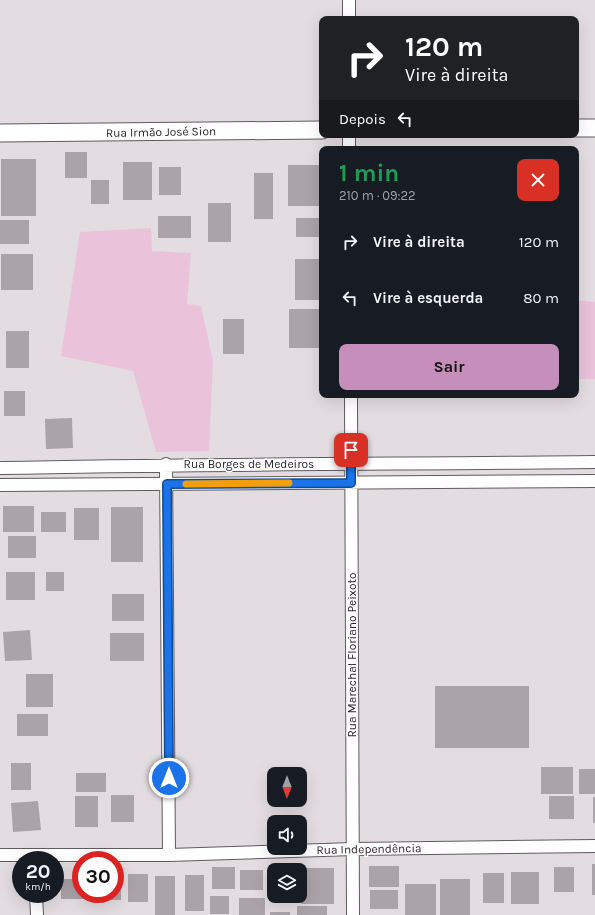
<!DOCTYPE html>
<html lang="pt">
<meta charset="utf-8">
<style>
body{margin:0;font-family:Karla,sans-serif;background:#20242c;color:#f1f3f6;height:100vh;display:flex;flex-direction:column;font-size:15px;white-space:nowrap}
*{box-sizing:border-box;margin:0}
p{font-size:13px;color:#9ea1a6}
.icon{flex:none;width:22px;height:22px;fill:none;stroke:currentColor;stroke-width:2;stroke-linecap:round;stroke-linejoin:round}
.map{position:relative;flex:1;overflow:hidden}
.side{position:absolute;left:319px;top:146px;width:260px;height:252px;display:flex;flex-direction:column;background:#171b24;border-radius:8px;box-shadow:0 4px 16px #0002}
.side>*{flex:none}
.guide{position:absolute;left:319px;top:16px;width:260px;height:122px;border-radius:8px;box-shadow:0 4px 16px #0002;background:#202124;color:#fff;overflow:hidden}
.needle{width:26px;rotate:180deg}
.controls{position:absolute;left:267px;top:767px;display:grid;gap:8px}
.controls a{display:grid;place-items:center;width:40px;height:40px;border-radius:8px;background:#171b24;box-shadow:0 4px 16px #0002;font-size:20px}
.speed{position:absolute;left:12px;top:851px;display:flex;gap:8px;font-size:20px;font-weight:700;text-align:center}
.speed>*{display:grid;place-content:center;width:52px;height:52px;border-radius:50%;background:#171b24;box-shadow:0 4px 16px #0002;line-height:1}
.speed small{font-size:10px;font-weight:400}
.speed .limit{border:6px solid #d22;background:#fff;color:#111}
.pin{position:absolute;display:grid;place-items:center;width:34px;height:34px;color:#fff;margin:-17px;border-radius:8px;box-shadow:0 2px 6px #0006}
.me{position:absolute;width:44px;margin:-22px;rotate:0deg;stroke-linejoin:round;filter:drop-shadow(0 0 3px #0008)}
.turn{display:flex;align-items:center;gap:14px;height:84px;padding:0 20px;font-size:18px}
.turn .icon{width:52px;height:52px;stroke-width:2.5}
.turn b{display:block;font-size:28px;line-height:34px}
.then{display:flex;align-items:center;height:38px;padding:0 20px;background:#0003;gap:8px;font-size:15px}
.round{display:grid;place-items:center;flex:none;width:42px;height:42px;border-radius:8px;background:#20242c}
.overview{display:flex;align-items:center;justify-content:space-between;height:68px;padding:0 20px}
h1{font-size:24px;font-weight:700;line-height:30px;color:#1e9e55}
.primary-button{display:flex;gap:8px;margin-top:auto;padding:8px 20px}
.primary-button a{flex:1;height:46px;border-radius:8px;background:#c68fbb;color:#111;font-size:16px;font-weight:700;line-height:46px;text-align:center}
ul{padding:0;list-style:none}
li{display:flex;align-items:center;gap:12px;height:56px;padding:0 20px}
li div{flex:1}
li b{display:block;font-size:15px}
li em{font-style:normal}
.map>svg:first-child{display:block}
.green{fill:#eac3db}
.building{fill:#aaa3a7}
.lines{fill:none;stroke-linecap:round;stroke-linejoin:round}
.street-casing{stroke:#615a5e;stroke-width:14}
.secondary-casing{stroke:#615a5e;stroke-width:19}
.street{stroke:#fff;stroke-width:12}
.secondary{stroke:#fff;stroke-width:17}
.route-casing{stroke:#114b97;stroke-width:10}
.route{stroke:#1a73e8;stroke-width:7}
.slow{stroke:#f59e0b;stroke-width:7}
.labels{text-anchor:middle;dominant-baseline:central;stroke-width:3;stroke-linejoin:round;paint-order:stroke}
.street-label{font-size:12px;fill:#2a2729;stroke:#fff}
</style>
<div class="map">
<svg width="595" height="915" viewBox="0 0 595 915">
<rect width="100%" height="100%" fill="#e3dce0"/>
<path class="green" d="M 151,228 L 152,251 L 191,253 L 187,304 L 201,306 L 213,361 L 209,451 L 156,452 L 133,371 L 61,356 L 80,232 Z
M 576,300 L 595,302 L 595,379 L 576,379 Z"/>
<path class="building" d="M 65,152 L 87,152 L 87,178 L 65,178 Z
M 1,159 L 36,159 L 36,216 L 1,216 Z
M 123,162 L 152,162 L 152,200 L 123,200 Z
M 288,165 L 322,165 L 322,206 L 288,206 Z
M 159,167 L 181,167 L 181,195 L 159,195 Z
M 254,173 L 273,173 L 273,219 L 254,219 Z
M 91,180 L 109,180 L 109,204 L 91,204 Z
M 208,203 L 231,203 L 231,242 L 208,242 Z
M 158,216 L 191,216 L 191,238 L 158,238 Z
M 296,218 L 322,218 L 322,237 L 296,237 Z
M 0,220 L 29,220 L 29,244 L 0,244 Z
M 1,254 L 33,254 L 33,290 L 1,290 Z
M 295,259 L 322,259 L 322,300 L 295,300 Z
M 289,309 L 322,309 L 322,348 L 289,348 Z
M 223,319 L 244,319 L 244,354 L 223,354 Z
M 6,331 L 29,331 L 29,368 L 6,368 Z
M 4,391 L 25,391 L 25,416 L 4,416 Z
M 72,418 L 73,448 L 46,449 L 45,419 Z
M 3,506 L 34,506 L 34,532 L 3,532 Z
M 111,507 L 143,507 L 143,562 L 111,562 Z
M 74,508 L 99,508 L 99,540 L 74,540 Z
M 41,512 L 66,512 L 66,532 L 41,532 Z
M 8,536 L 36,536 L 36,558 L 8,558 Z
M 6,572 L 35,572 L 35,600 L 6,600 Z
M 46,572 L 64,572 L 64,591 L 46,591 Z
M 112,594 L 144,594 L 144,621 L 112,621 Z
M 30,630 L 32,660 L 5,661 L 3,632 Z
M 110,633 L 144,633 L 144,661 L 110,661 Z
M 26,674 L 53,674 L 53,707 L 26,707 Z
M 435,686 L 529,686 L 529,748 L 435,748 Z
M 17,714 L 48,714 L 48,736 L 17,736 Z
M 11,763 L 31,763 L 31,790 L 11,790 Z
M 541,767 L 573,767 L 573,794 L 541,794 Z
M 579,769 L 595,769 L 595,794 L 579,794 Z
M 76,773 L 106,773 L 106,792 L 76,792 Z
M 111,795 L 134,795 L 134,822 L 111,822 Z
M 75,796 L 98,796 L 98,827 L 75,827 Z
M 549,796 L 574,796 L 574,819 L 549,819 Z
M 593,797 L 595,797 L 595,823 L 593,823 Z
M 38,801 L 41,830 L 13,832 L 11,803 Z
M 592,864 L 595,864 L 595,895 L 592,895 Z
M 369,866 L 399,866 L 399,887 L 369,887 Z
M 212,867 L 235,867 L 235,889 L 212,889 Z
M 554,867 L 574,867 L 574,892 L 554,892 Z
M 301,868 L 334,868 L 334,904 L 301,904 Z
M 240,870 L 263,870 L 263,890 L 240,890 Z
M 511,872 L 539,872 L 539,904 L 511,904 Z
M 483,873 L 504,873 L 504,903 L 483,903 Z
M 128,874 L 148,874 L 148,902 L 128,902 Z
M 185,875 L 204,875 L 204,911 L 185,911 Z
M 155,876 L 175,876 L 175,915 L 155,915 Z
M 115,877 L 121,877 L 121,900 L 98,900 L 98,894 L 115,894 Z
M 61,879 L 81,879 L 81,894 L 87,894 L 87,899 L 61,899 Z
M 440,879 L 470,879 L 470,915 L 440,915 Z
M 405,884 L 436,884 L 436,915 L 405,915 Z
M 370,890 L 398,890 L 398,909 L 370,909 Z
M 210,896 L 229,896 L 229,914 L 210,914 Z
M 277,896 L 293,896 L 293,900 L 277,900 Z
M 239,898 L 265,898 L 265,915 L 239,915 Z
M 297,906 L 327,906 L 327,915 L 297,915 Z
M 270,912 L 290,912 L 290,915 L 270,915 Z"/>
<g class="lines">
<defs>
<path id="street" d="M 349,19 L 349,0
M 349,135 L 349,149
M 351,395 L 353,915
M 166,464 L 169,855
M 0,468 C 198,464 397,464 595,462
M 0,485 L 595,481
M 0,855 L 169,855 L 353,849 L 595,846
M 36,894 L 37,915"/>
<path id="secondary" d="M 576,128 L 595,128
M 0,133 L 322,130"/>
</defs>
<use href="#street" class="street-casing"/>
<use href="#secondary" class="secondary-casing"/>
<use href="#street" class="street"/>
<use href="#secondary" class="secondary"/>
</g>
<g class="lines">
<defs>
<path id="route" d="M 169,778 L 167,484 L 351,483 L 351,450"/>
</defs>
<use href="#route" class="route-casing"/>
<use href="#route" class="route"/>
<path class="slow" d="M 186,484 L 289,483"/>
</g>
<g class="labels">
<g class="street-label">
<text transform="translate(161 132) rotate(-1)">Rua Irmão José Sion</text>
<text x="249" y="464">Rua Borges de Medeiros</text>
<text transform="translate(352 655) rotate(-90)">Rua Marechal Floriano Peixoto</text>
<text transform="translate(369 849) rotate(-1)">Rua Independência</text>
</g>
</g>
</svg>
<div class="controls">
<a><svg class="needle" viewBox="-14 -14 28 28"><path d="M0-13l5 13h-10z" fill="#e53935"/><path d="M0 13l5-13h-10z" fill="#9ea1a6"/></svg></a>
<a><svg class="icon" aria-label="sound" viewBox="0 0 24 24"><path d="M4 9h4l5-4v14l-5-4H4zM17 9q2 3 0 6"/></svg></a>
<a><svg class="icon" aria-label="layers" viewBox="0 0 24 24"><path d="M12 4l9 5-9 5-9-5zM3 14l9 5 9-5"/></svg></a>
</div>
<div class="speed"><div>20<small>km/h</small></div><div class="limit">30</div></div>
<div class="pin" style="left:351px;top:450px;background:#d93025"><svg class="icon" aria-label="arrive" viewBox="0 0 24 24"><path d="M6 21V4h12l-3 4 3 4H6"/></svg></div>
<svg class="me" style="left:169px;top:778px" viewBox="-20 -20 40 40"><circle r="17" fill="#1a73e8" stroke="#fff" stroke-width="3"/><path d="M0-11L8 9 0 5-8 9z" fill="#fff"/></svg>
<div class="guide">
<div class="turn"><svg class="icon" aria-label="right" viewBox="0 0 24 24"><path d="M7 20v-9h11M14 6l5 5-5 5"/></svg><div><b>120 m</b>Vire à direita</div></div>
<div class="then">Depois<svg class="icon" aria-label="left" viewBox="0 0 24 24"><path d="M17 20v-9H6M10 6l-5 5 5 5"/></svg></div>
</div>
<section class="side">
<div class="overview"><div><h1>1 min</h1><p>210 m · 09:22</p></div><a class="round" style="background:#d93025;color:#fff"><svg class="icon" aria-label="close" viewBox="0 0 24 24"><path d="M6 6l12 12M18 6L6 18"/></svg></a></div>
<ul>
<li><svg class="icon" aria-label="right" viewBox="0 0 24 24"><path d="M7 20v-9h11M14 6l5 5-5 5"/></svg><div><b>Vire à direita</b></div><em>120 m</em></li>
<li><svg class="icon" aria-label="left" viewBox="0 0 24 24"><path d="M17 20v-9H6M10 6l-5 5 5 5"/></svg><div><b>Vire à esquerda</b></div><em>80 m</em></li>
</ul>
<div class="primary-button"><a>Sair</a></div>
</section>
</div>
